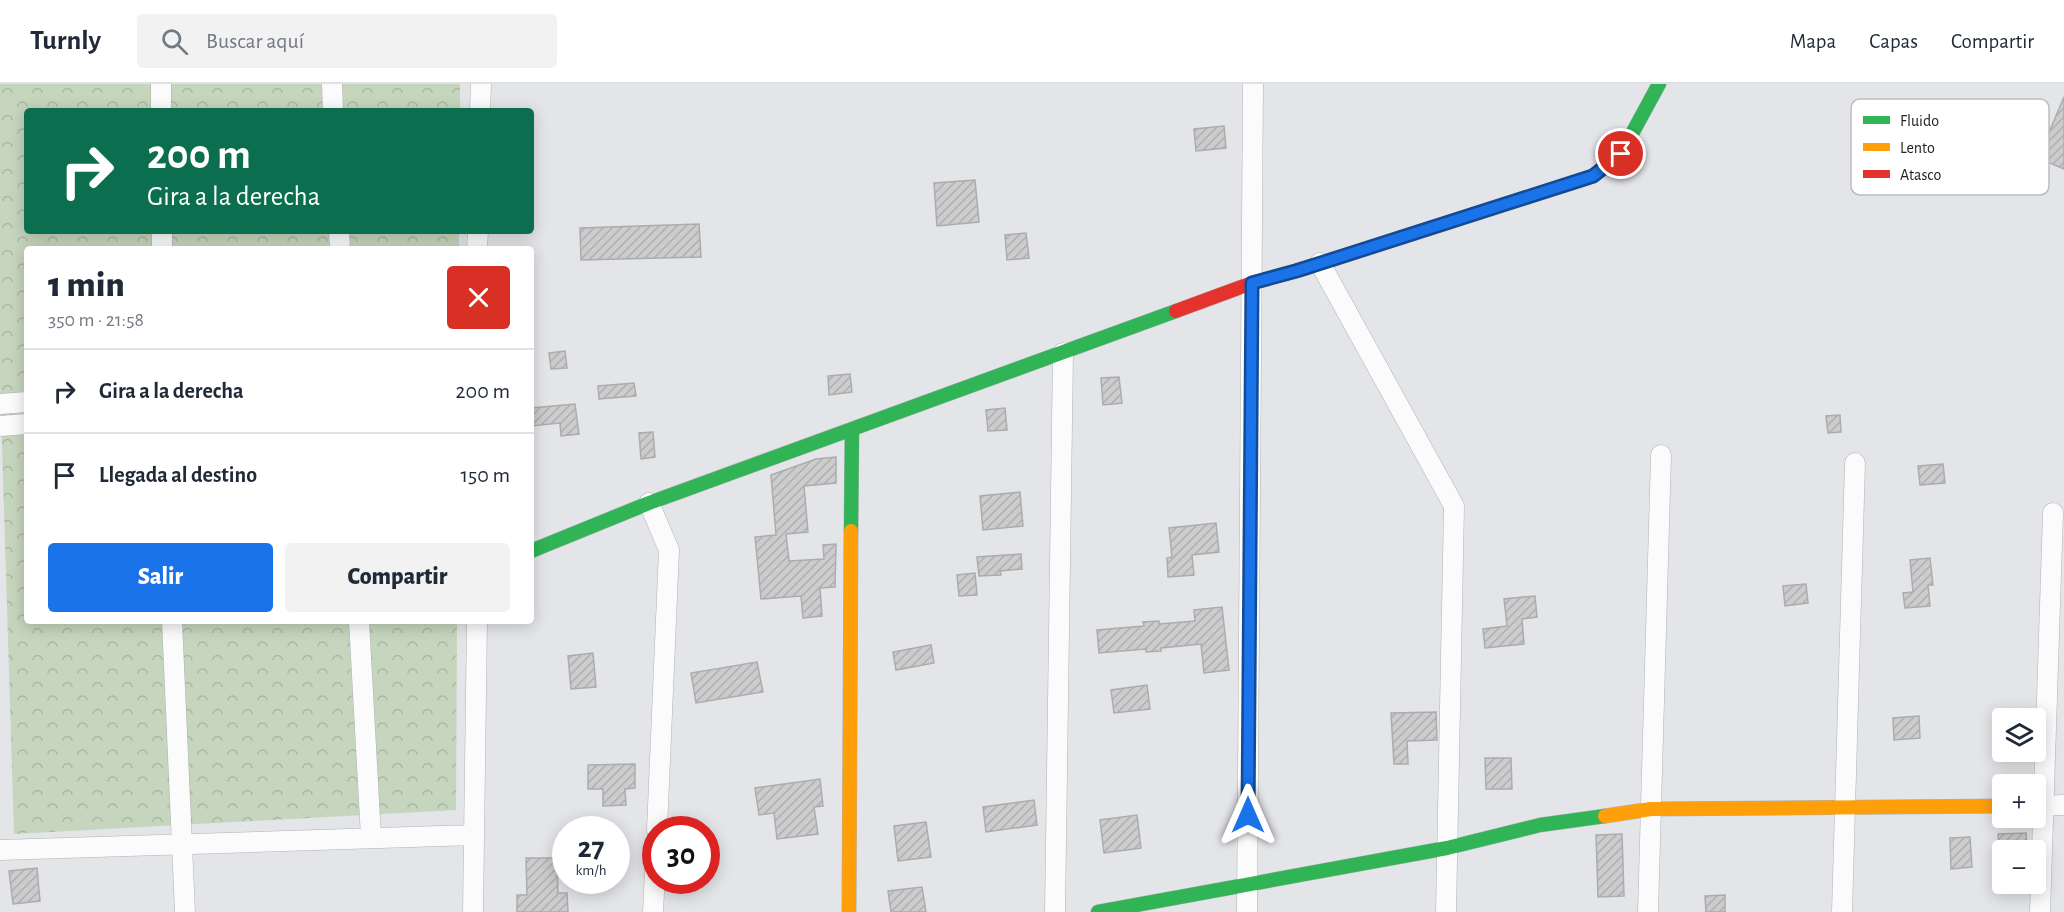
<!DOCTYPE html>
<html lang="es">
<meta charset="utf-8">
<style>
body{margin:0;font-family:"Alegreya Sans",sans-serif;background:#f2f2f3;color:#1f2937;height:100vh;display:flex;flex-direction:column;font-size:22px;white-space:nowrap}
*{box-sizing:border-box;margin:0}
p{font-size:20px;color:#747a83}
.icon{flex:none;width:33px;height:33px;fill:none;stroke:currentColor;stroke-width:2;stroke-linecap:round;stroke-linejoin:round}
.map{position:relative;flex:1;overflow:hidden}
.sheet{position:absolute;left:24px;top:162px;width:510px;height:378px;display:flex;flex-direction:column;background:#fff;border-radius:6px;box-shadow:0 3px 15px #0003}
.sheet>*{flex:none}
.top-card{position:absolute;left:24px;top:24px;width:510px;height:126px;border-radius:6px;box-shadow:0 3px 15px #0003;background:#0b6e4f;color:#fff;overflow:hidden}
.controls{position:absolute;left:1992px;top:624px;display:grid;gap:12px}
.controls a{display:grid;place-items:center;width:54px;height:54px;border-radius:6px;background:#fff;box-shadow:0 3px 15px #0003;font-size:30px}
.speed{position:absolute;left:552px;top:732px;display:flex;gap:12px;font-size:30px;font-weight:700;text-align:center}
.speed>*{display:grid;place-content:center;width:78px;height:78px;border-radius:50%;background:#fff;box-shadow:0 3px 15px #0003;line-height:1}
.speed small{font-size:15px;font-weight:400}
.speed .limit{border:9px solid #d22;background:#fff;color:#111}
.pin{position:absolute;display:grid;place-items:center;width:51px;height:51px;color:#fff;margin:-26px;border:3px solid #fff;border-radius:50%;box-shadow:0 2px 6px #0007}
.me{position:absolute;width:66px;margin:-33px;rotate:0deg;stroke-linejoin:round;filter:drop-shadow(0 0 4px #0008)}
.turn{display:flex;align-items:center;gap:21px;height:126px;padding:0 24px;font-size:27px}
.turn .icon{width:78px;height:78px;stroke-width:2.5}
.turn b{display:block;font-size:42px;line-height:51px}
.round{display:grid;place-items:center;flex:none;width:63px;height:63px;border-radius:6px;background:#f2f2f3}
.summary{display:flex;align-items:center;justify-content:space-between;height:102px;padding:0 24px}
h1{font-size:36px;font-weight:800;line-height:45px}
.action{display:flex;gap:12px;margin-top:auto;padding:12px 24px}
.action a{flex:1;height:69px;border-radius:6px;background:#1a73e8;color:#fff;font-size:24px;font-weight:800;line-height:69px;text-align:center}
.action a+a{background:#f2f2f3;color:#1f2937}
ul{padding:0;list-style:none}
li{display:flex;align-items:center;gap:18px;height:84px;padding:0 24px;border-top:2px solid #e0e1e3}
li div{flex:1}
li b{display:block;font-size:22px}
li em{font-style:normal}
header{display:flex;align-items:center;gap:36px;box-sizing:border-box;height:84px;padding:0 30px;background:#fff;border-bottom:2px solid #e0e1e3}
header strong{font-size:28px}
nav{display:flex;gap:33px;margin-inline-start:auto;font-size:21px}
.search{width:420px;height:54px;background:#f2f2f3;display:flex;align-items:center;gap:15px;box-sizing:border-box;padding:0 21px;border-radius:6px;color:#747a83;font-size:22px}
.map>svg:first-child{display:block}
.park{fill:url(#park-crowns)}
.building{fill:url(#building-hatch);stroke:#abacad;stroke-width:1.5}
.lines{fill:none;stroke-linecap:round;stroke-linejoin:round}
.street-casing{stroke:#b0b2b4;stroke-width:21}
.fast-casing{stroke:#b0b2b4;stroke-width:15}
.slow-casing{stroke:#b0b2b4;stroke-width:15}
.jam-casing{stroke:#b0b2b4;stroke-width:15}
.street{stroke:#fbfbfc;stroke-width:20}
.fast{stroke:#30b455;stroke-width:14}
.slow{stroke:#ff9f0a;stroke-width:14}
.jam{stroke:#e5322d;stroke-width:14}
.route-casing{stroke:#114b97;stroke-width:15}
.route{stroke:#1a73e8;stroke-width:10}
.key{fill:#fff;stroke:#bcbdbe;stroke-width:1.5}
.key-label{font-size:16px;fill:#212325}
</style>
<header>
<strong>Turnly</strong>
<div class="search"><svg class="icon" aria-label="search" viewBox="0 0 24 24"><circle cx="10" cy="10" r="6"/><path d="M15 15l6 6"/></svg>Buscar aquí</div>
<nav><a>Mapa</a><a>Capas</a><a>Compartir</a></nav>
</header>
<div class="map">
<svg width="2064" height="828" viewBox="0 0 2064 828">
<defs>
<pattern id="park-crowns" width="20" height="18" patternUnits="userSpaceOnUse" patternTransform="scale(1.5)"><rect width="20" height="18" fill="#c6d5bd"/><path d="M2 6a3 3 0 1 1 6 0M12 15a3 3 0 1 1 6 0" fill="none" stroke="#aab7a2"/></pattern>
<pattern id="building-hatch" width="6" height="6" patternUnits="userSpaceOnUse" patternTransform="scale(1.5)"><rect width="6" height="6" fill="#cccccd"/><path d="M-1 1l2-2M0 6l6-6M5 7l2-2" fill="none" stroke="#afafb0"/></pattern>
</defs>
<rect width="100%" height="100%" fill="#e3e5e8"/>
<path class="park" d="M 0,0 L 460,0 L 460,27 L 27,27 L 27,147 L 459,147 L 459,165 L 27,165 L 27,537 L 457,537 L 456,726 L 14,750 L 0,296 Z"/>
<path class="building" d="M 2064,13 L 2064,85 L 2038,74 Z
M 1224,42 L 1226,64 L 1196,67 L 1194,45 Z
M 975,96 L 979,138 L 937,142 L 934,99 Z
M 699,140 L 701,173 L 581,176 L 580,144 Z
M 1026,149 L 1029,174 L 1007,176 L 1005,151 Z
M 565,267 L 567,284 L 551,285 L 549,269 Z
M 850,290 L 852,308 L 829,311 L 828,292 Z
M 1119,293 L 1122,319 L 1103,321 L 1101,294 Z
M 634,299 L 636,312 L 599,315 L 598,302 Z
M 575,320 L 579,350 L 561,352 L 560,339 L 531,342 L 531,324 Z
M 1005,324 L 1007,346 L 988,347 L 986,326 Z
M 1840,331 L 1841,348 L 1828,349 L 1826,332 Z
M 653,348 L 655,373 L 641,375 L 639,349 Z
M 836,373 L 836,399 L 804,402 L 808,448 L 786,450 L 789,477 L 824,475 L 823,461 L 836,460 L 835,503 L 820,504 L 822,532 L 803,534 L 801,512 L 761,515 L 755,453 L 776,451 L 771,391 L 816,375 Z
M 1943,380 L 1945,399 L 1920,401 L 1918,382 Z
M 1020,408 L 1023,442 L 983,446 L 980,412 Z
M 1216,439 L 1219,468 L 1192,471 L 1194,491 L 1168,493 L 1167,474 L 1172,473 L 1169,444 Z
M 1021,470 L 1022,485 L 1000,487 L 1001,491 L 979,492 L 977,473 Z
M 1930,474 L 1933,501 L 1928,501 L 1930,522 L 1905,524 L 1903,509 L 1913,508 L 1910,476 Z
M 975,489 L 977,511 L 959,512 L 957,491 Z
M 1806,500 L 1808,519 L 1785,522 L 1783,502 Z
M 1535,512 L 1537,533 L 1522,535 L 1524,560 L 1485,564 L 1483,545 L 1507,542 L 1504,515 Z
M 1222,523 L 1229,586 L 1204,589 L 1201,560 L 1161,564 L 1161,567 L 1146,568 L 1146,565 L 1099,569 L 1097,546 L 1144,542 L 1143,538 L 1159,537 L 1159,540 L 1195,537 L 1194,526 Z
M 931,561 L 934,579 L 896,586 L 893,568 Z
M 593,569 L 596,603 L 571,605 L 568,572 Z
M 757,578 L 763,608 L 696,619 L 691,589 Z
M 1147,601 L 1150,625 L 1114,629 L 1111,606 Z
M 1436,628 L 1437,656 L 1407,657 L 1408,680 L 1394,680 L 1391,629 Z
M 1919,632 L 1920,654 L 1894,656 L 1893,634 Z
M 1485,674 L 1511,674 L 1512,705 L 1486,705 Z
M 635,680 L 635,704 L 625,705 L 626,721 L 603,722 L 603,705 L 588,705 L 588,681 Z
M 820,695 L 823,722 L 814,723 L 818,750 L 777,755 L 774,729 L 759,731 L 755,704 Z
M 1034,716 L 1037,741 L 986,748 L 983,723 Z
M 1137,731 L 1141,764 L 1104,769 L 1100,736 Z
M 926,738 L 931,773 L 898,777 L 894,742 Z
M 2026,749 L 2027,762 L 1999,763 L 1998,750 Z
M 1622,750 L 1624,812 L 1598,813 L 1596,751 Z
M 1970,753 L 1972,783 L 1951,785 L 1950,754 Z
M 526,774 L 557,774 L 558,809 L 567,809 L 568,828 L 517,828 L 517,811 L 527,811 Z
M 37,784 L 40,817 L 13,820 L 9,787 Z
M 922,803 L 926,828 L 891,828 L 888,807 Z
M 1725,811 L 1725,828 L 1706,828 L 1705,812 Z"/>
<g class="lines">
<defs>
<path id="street" d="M 161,0 L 161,27
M 332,0 L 333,27
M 480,27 L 481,0
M 162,147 L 162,165
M 339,147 L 340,165
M 477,165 L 478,147
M 1320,179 L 1454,422 L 1446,828
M 0,320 L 27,318
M 0,342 L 27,340
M 649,419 L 669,466 L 657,746
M 172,537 L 185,828
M 359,537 L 371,753
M 2036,722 L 2064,721
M 0,766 L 473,751
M 473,828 L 477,537
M 653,828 L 656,770
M 1055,828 L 1063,269
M 1247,828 L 1253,0
M 1648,828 L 1661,371
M 1842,828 L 1855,379
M 2040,828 L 2053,429"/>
<path id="fast" d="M 1581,96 L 1593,92 L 1621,70 L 1659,0
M 851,447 L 852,345
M 531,467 L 649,419 L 1176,227
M 1098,828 L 1447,764 L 1540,741 L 1605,732"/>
<path id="slow" d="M 1306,184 L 1581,96
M 1605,732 L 1651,725 L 2002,722
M 849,828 L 851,447"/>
<path id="jam" d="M 1176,227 L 1252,199 L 1306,184"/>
</defs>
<use href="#street" class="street-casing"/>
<use href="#fast" class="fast-casing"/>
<use href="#slow" class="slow-casing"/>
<use href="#jam" class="jam-casing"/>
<use href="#street" class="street"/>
<use href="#fast" class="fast"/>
<use href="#slow" class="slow"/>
<use href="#jam" class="jam"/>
</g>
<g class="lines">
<defs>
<path id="route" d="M 1248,731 L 1252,199 L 1296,187 L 1593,92 L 1621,70"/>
</defs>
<use href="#route" class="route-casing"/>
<use href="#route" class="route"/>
</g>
<rect x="1851" y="15" width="198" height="96" rx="9" class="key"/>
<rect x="1863" y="32" width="27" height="8" fill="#30b455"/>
<rect x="1863" y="59" width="27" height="8" fill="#ff9f0a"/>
<rect x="1863" y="86" width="27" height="8" fill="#e5322d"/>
<g class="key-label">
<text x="1900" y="42">Fluido</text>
<text x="1900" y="69">Lento</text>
<text x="1900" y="96">Atasco</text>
</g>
</svg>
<div class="controls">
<a><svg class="icon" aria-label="layers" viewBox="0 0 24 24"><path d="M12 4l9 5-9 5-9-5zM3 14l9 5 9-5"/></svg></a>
<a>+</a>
<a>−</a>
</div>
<div class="speed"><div>27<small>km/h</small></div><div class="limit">30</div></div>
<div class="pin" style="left:1621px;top:70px;background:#d93025"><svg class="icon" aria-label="arrive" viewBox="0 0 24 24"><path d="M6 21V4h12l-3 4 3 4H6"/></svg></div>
<svg class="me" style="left:1248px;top:731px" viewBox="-20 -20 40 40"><path d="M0-17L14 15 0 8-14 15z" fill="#1a73e8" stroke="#fff" stroke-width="4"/></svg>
<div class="top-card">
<div class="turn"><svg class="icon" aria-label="right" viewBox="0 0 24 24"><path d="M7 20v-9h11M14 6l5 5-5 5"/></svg><div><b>200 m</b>Gira a la derecha</div></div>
</div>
<section class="sheet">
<div class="summary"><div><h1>1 min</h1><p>350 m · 21:58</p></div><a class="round" style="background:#d93025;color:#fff"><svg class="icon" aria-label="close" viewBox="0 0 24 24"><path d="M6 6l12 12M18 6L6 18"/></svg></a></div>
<ul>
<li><svg class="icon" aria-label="right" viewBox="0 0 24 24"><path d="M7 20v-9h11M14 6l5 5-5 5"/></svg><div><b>Gira a la derecha</b></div><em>200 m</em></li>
<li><svg class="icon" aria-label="arrive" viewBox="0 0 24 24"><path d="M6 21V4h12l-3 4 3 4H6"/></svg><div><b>Llegada al destino</b></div><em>150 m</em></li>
</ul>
<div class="action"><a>Salir</a><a>Compartir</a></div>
</section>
</div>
